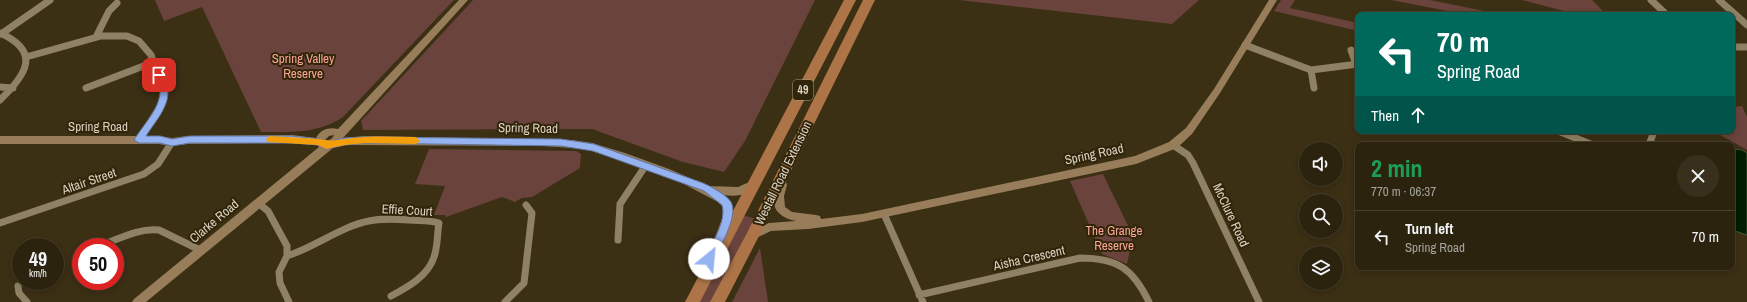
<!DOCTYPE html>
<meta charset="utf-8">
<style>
body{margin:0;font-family:"Archivo Narrow",sans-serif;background:#382f1d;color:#f1f3f6;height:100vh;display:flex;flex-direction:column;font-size:15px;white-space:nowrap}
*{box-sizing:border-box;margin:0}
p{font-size:13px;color:#a6a49e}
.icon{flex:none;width:22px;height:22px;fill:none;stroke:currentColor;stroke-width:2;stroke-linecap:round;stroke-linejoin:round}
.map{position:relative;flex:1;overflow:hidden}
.side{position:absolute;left:1355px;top:142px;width:380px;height:128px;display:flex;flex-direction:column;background:#2c230f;border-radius:8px;box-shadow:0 2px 6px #0003,0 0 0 1px #48402f}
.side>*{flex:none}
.top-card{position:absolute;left:1355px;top:12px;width:380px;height:122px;border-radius:8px;box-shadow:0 2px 6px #0003,0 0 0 1px #48402f;background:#00695c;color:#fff;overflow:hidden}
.tools{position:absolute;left:1299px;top:142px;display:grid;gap:8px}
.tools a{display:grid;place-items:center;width:44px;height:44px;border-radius:50%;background:#2c230f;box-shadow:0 2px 6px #0003,0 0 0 1px #48402f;font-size:20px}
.speed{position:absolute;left:12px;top:238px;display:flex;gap:8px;font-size:20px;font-weight:700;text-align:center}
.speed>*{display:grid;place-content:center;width:52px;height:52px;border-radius:50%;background:#2c230f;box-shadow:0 2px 6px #0003,0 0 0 1px #48402f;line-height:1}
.speed small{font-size:10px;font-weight:400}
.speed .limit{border:6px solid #d22;background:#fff;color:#111}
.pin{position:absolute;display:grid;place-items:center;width:34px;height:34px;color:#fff;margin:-17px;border-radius:8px;box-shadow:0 2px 6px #0006}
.me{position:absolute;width:44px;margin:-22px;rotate:28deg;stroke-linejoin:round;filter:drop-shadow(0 0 3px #0008)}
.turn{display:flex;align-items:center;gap:14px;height:84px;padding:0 16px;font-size:18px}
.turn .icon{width:52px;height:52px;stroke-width:2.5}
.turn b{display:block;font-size:28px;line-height:34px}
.then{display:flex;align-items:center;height:38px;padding:0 16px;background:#0003;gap:8px;font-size:15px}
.round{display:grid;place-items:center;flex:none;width:42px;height:42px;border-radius:21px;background:#382f1d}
.summary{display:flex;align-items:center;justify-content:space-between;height:68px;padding:0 16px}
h1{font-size:24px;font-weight:700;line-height:30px;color:#1e9e55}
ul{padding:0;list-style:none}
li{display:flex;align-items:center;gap:12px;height:52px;padding:0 16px;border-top:1px solid #48402f}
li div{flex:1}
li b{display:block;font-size:15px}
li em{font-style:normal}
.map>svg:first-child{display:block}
.green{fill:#6a433c}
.water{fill:#001e00;stroke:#41543a}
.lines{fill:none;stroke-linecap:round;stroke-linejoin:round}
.street{stroke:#8f8163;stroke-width:7}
.secondary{fill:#987d5b;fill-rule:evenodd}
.highway{fill:#ad7447;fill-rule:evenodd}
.route{fill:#95b2f1;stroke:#61749d}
.slow{fill:#f59e0b}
.labels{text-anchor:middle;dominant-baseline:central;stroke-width:4;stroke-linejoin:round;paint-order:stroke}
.shield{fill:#312509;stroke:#a79d8a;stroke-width:1}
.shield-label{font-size:12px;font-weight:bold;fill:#d9d1c2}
.park-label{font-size:13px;fill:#faa595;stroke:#312509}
.street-label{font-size:13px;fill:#d9d1c2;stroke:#312509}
</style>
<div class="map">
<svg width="1747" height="302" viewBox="0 0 1747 302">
<rect width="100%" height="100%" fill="#3b2f14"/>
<path class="green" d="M 155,0 L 454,0 L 343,117 C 318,134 290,132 261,132 L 202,7 L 164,21 Z
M 473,0 L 815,0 L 745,141 L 724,172 L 683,162 L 592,129 L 363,130 L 361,121 Z
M 959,0 L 1199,0 L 1172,24 Z
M 1281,0 L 1295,0 L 1290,8 L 1358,23 L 1358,31 L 1274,11 Z
M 1391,0 L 1430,0 L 1504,15 L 1468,15 Z
M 1522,0 L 1592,0 L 1607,15 L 1579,15 Z
M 1742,106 L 1747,117 L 1747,150 L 1713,131 L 1732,131 L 1732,107 Z
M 429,149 L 576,151 L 581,154 L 580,168 L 532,197 L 522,198 L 515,202 L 502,197 L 446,217 L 445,215 L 434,215 L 445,186 L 415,184 Z
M 1103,174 L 1133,236 L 1127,264 L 1102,254 L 1070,181 Z
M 742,215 L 757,219 L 713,302 L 696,302 Z
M 760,248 L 768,302 L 732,302 Z"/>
<path class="water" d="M 1733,149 L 1742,150 L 1747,153 L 1747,235 L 1732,230 L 1732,152 Z"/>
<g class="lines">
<path class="street" d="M 1651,0 L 1667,15
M 1719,0 L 1747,25
M 0,33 C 42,52 26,75 0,100
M 1,34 L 50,0
M 96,37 L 109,11 L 117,3
M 1245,45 L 1311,70 L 1358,64
M 1732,47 L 1747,47
M 1351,50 L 1356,64
M 26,57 L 101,36 L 127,36 L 139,41 L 151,55 L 164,93 L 160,107 L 139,140
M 1311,70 L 1314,88
M 0,87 L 13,88
M 86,88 L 154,62
M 1558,131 L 1593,145
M 1649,131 L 1653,134 L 1649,145
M 1173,145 L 1188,155 L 1193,163 L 1259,302
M 258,203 L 268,211 L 287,246 L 287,256 L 279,272 L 280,283 L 289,302
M 884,214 L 923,302
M 0,223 L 144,174 L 158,164 L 172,142
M 618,240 L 620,204 L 646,165
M 102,245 C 121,238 139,228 159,230 L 200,250
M 287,256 C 315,247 342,226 369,221 C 382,218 395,219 409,220 C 419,221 429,220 439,223 C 437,234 438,246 434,257 C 428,276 408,287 391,296
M 18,286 L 19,293 L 27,302
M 919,295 L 1080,258 C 1118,258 1133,269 1149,302
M 505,302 L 524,283 L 532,213 L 526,205"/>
<path class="secondary" d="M 459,0 L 468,0 L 343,138 L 365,136 L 572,140 L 592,143 L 625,153 L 669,169 L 708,186 L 738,187 L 754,180 L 758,181 L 759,184 C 753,195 736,197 724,195 C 741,210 731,226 723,243 L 719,244 L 715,243 L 714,240 L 722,219 L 723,207 L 718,202 L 684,184 L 639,166 L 585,149 L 545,146 L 345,145 L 333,148 L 146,302 L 132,302 L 134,299 L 319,147 L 317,145 L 292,143 L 187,144 L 172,146 L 159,144 L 0,144 L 0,136 L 159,136 L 172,138 L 187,136 L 292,135 L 316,138 C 321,129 329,127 338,129 ZM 334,135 C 332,139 329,141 324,141 L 329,136 Z
M 1269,0 L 1277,0 L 1220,93 L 1192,134 L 1177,148 L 1136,164 L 862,222 L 808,229 L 771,231 L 752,240 L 748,239 L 747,236 L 748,233 L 769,223 L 796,221 C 774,217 768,202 778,182 L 786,182 L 787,185 L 784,196 L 785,207 L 792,212 L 816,215 L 820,216 L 821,219 L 862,214 L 1135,156 L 1169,142 L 1186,128 L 1214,89 Z"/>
<path class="highway" d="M 844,0 L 856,0 L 700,302 L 685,302 Z
M 863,0 L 875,0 L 759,236 L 725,302 L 710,302 L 747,233 Z"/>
</g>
<path class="route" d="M 159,72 C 163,74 164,78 166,82 C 174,102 156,120 146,136 L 160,136 L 172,139 L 190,136 L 292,136 L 320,139 L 327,142 L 345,138 L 366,137 L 561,139 L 594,144 L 703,183 C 710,186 727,195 731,202 C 739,216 719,249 712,262 L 705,262 L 704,259 C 711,244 727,222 722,205 L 704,191 L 696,188 L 593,151 L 561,146 L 366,143 L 345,145 L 326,149 L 318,145 L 292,143 L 190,143 L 172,146 L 160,143 L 139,143 L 134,140 C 143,125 161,108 160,90 C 159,85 156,80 154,75 Z"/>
<path class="slow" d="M 270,136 L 320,139 C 334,143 350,137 366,137 C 382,136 399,137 416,137 L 420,141 L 416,144 L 366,143 L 345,145 L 326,149 L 318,145 L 267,142 L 266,139 Z"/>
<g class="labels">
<rect class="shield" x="793" y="80" width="20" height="20" rx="3"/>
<g class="shield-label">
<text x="803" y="90">49</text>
</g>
<g class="park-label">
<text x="303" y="58">Spring Valley<tspan x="303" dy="15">Reserve</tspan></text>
<text x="1114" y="230">The Grange<tspan x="1114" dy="15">Reserve</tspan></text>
</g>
<g class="street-label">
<text x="98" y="126">Spring Road</text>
<text transform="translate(528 128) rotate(1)">Spring Road</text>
<text transform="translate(1094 154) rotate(-12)">Spring Road</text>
<text transform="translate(783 173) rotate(-64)">Westall Road Extension</text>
<text transform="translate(89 181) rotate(-19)">Altair Street</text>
<text transform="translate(407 210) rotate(3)">Effie Court</text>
<text transform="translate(1231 215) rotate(65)">McClure Road</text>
<text transform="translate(214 221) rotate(-40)">Clarke Road</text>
<text transform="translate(1029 258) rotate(-13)">Aisha Crescent</text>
</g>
</g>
</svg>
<div class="tools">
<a><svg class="icon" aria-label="sound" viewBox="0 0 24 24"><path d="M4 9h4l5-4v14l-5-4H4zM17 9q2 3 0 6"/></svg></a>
<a><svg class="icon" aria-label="search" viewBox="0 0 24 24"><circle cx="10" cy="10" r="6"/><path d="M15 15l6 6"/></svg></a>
<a><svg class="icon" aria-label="layers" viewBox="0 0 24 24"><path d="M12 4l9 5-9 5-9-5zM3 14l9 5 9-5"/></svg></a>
</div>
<div class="speed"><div>49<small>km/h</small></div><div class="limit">50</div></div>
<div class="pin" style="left:159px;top:75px;background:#d93025"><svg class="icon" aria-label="arrive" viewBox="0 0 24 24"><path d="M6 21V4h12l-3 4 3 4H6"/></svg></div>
<svg class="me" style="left:709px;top:259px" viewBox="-20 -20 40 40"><circle r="19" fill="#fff"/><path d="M0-13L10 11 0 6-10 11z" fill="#95b2f1"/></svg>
<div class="top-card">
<div class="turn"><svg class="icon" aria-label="left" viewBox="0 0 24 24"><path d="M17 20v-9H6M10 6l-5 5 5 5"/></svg><div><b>70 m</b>Spring Road</div></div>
<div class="then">Then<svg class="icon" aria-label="ahead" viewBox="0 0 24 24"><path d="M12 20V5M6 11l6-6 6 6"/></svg></div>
</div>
<section class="side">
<div class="summary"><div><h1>2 min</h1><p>770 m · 06:37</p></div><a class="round"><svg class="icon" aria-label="close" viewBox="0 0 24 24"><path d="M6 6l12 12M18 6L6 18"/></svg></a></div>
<ul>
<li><svg class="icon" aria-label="left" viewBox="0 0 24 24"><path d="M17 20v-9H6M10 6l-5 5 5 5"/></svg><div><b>Turn left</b><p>Spring Road</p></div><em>70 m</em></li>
</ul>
</section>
</div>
